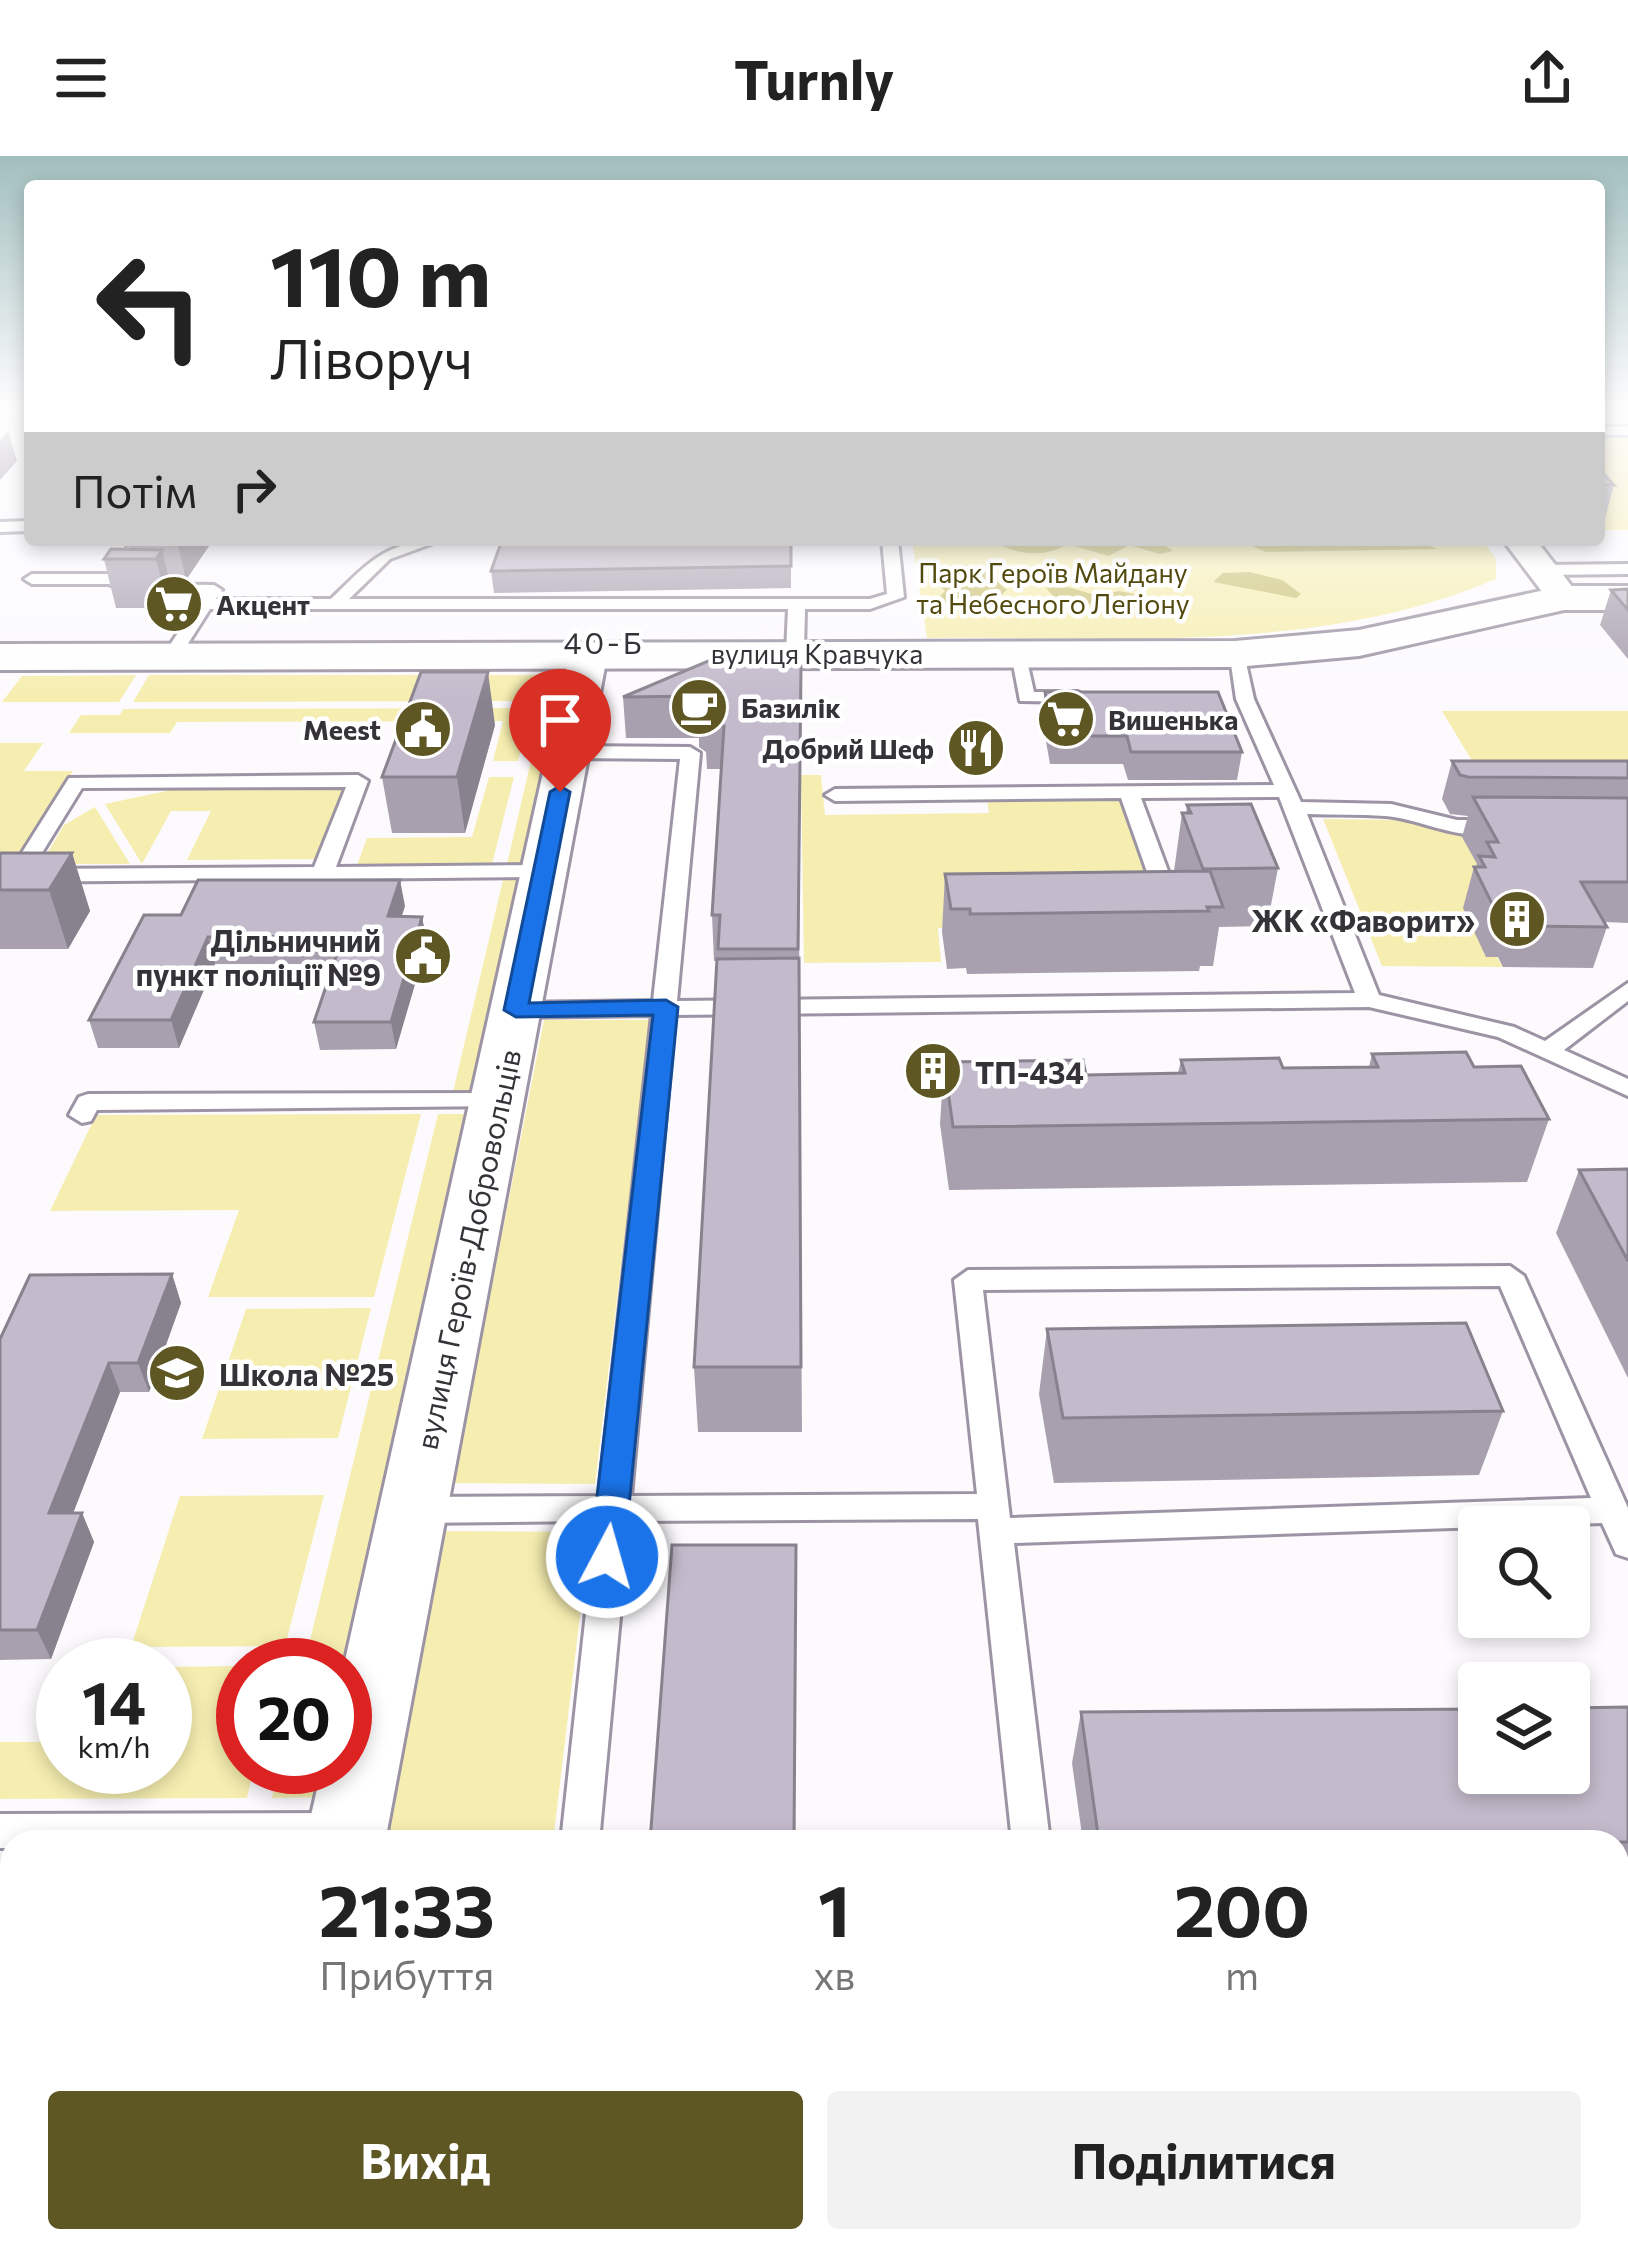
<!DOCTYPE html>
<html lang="uk">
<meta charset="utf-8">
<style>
body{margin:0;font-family:Commissioner,sans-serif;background:#f2f2f2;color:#222;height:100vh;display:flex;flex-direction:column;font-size:45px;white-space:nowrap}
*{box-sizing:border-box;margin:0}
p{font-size:39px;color:#767676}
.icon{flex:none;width:66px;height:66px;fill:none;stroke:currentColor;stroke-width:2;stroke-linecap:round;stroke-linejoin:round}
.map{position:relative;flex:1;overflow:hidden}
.drawer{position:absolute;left:0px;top:1674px;width:1629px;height:423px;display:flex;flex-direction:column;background:#fff;border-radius:36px 36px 0 0;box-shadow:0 6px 18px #0003}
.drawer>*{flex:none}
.top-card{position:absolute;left:24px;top:24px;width:1581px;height:366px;border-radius:12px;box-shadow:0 6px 18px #0003;background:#fff;color:#222;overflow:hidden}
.controls{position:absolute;left:1458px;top:1350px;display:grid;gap:24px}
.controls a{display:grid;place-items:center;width:132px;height:132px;border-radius:12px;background:#fff;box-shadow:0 6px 18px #0003;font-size:60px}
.speed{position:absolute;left:36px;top:1482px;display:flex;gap:24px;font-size:60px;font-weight:700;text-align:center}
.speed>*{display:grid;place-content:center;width:156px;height:156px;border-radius:50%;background:#fff;box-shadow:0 6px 18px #0003;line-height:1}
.speed small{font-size:30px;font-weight:400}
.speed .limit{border:18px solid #d22;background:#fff;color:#111}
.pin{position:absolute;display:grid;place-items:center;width:102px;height:102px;color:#fff;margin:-123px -51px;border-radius:50% 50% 50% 0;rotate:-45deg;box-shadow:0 0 12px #0007}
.pin .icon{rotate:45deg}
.me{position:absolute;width:132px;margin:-66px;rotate:6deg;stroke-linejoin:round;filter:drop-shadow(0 0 9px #0008)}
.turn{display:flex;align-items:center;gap:42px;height:252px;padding:0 48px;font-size:54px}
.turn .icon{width:156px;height:156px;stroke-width:2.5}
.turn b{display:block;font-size:84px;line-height:102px}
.then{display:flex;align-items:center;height:114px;padding:0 48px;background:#0003;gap:24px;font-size:45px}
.eta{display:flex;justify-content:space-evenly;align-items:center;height:204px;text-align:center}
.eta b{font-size:72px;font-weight:700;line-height:84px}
.action{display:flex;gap:24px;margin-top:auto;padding:24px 48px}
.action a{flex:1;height:138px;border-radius:12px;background:#5e5723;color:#fff;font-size:48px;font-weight:700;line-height:138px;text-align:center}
.action a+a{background:#f2f2f2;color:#222}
header{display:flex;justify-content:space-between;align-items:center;height:156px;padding:0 48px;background:#fff;font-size:54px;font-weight:700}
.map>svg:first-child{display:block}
.green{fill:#f6eeb0}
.forest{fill:#cbc274}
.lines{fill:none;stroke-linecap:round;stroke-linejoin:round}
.service-casing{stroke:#9c94a4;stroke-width:6}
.minor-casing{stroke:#9c94a4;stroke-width:6}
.tertiary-casing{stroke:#9c94a4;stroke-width:6}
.service{fill:#fff;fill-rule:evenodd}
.minor{fill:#fff;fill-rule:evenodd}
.tertiary{fill:#fff;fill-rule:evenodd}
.wall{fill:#a8a0af}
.shaded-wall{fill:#88828e}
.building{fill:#c3bacb;stroke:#88828e;stroke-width:3}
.route{fill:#1a73e8;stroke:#114b97;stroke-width:3}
.labels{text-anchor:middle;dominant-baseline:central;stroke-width:9;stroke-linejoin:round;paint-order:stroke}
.far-park-label{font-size:27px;fill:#524a0e;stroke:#fff}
.far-poi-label{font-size:27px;font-weight:bold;fill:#353238;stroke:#fff;text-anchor:start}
.far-street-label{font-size:27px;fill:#353238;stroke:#fff}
.far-quarter-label{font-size:30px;letter-spacing:3px;fill:#353238;stroke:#fff}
.poi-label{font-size:30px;font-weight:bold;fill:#353238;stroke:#fff;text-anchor:end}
.street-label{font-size:30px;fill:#353238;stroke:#fff}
</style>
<header><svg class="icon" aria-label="menu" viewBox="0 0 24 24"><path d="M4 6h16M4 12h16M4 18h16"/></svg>Turnly<svg class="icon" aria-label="share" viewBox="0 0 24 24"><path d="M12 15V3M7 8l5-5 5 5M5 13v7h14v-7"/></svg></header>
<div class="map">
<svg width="1628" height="2096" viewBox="0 0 1628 2096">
<rect width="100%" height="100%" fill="#fcfafd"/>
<path class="green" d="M 1599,280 L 1628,280 L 1628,374 L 1604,374 L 1599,368 Z
M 912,384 L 1482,384 L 1496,403 L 1496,423 C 1318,499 1116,480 927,482 Z
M 136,519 L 119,546 L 2,546 L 22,520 Z
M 149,519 L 539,519 L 533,545 L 133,546 Z
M 551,519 L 571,519 L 529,708 L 507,708 Z
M 531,552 L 518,605 L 493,605 L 503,565 L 177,566 L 170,577 L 69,577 L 81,559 L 120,559 L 123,553 Z
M 1442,555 L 1628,555 L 1628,643 L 1495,643 Z
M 0,587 L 43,587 L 24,615 L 73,615 L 17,702 L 0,707 Z
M 801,619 L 821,619 L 825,659 L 989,657 L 987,643 L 1119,642 L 1162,769 L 938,772 L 941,806 L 804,807 Z
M 489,621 L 514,621 L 492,708 L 357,709 L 367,682 L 472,681 Z
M 343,633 L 315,703 L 187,704 L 211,655 L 171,655 L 142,708 L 105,648 L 171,634 Z
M 95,651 L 130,708 L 41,708 L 64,669 Z
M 1323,663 L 1401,664 L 1459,677 L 1628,679 L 1497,801 L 1503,811 L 1382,810 Z
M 503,724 L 525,724 L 480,936 L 453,936 Z
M 544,864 L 650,864 L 595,1328 L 453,1327 Z
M 421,958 L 374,1141 L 208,1141 L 239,1054 L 50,1055 L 96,959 Z
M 438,958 L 475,958 L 345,1509 L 304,1509 Z
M 371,1152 L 338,1282 L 202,1283 L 246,1153 Z
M 324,1339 L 285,1490 L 131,1491 L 180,1340 Z
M 443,1375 L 590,1376 L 553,1686 L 383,1686 Z
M 243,1510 L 243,1611 L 254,1611 L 247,1642 L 0,1643 L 0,1586 L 63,1586 L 63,1611 L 165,1611 L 165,1511 Z
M 279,1611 L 332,1611 L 325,1641 L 272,1642 Z
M 305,2085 L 506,2085 L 504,2096 L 303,2096 Z"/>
<path class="forest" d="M 998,384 L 1170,384 L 1163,388 L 1173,395 L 1160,398 L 1129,389 L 1109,400 L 1067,388 C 1047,402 1015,399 995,386 Z
M 1239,384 L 1415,384 L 1437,393 L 1266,396 Z
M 952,409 L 992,410 L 997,416 L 993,422 L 1007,434 L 988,449 L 944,447 L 940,440 L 945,435 L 938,428 L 943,420 L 951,419 L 944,413 Z
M 1250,416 L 1282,424 L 1301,438 L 1296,442 L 1213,426 L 1223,417 Z
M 1058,428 L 1095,439 L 1120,435 L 1157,443 L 1158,450 C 1140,458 1128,447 1110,447 C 1086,447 1062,455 1046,432 Z"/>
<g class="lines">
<defs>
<path id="service" d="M 1599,271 L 1628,271 L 1628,279 L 1599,279 Z
M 30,365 L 30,375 L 0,376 L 0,366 Z
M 133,384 L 149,384 L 122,422 L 131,428 L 214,429 L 222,434 L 216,443 L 331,443 C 368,407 387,384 442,384 L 390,403 L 349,443 L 870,443 L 887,438 L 882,384 L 898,384 L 904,441 L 870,453 L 805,453 L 804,496 L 795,501 L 786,496 L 788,453 L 210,453 L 177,505 L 171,506 L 162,501 L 203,439 L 127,438 L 109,428 L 32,428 L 24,423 L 32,418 L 108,418 Z
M 1628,408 L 1628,418 L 1542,419 L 1534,414 L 1542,409 Z
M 1010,492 L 1025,496 L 1034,536 L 1078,536 L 1087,541 L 1078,546 L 1020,545 Z
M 1229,494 L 1244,498 L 1254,543 L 1301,646 L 1391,648 L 1457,664 L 1498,664 L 1508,670 C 1476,694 1421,662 1385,660 C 1359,658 1333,659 1307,658 L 1379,839 L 1514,871 L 1545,885 L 1628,827 L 1628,845 L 1564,894 L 1628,923 L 1628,940 L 1498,881 L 1369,851 L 675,859 L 631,1340 L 977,1338 L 954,1124 L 968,1114 L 1510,1110 L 1524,1120 L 1628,1352 L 1628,1402 L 1616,1398 L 1602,1367 L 1014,1387 L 1050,1686 L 1012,1686 L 978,1363 L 629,1365 L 599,1686 L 561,1686 L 596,1365 L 413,1367 L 402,1363 L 397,1354 L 402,1345 L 413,1341 L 599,1340 L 652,859 L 516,861 L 504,854 L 516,847 L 653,845 L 680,603 L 568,602 L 558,596 L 568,590 L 690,591 L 700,597 L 677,845 L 1355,837 L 1279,641 L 1141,642 L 1181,750 L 1170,757 L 1159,750 L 1121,642 L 835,645 L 825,639 L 835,633 L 1274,629 L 1236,543 ZM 1500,1130 L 1591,1342 L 1010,1362 L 983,1134 Z
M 358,619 L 368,625 L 336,711 L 544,709 L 555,715 L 544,721 L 0,726 L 0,714 L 11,714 L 69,622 ZM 346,631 L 314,711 L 32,713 L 82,632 Z
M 497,937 L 506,940 L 510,945 L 506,950 L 97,954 L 91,965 L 82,967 L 69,959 L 79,941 L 88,938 Z
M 344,1657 L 357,1662 L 363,1674 L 357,1686 L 12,1686 L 12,1692 L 0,1692 L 0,1658 Z
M 1617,1797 L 1628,1797 L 1628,1837 L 1617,1837 Z
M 521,2085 L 565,2085 L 565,2096 L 519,2096 Z"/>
<path id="minor" d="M 1503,384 L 1536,384 L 1581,442 L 1576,449 L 1552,449 Z
M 588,489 L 601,492 L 607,500 L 385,1686 L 305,1686 L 322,1611 L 345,1611 L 344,1509 L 569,500 L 575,492 Z
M 216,2085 L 310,2085 L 308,2096 L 212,2096 Z"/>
<path id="tertiary" d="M 1564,430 L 1628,430 L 1628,454 L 1564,454 L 1359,500 L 1235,511 L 0,514 L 0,488 L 1235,485 L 1359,474 Z"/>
</defs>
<use href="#service" class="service-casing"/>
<use href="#minor" class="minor-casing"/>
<use href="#tertiary" class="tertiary-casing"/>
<use href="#service" class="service"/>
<use href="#minor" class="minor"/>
<use href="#tertiary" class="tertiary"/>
</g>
<path class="wall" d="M 1599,313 L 1614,329 L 1601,376 L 1599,376 Z
M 213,384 L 186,424 L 169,424 L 174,443 L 168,452 L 116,452 L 104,403 L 129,393 L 127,384 Z
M 791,384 L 791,432 L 494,437 L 491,415 Z
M 1628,433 L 1628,503 L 1600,469 L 1611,434 Z
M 772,510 L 801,510 L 799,836 L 802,1276 L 698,1276 L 694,1211 L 716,805 L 714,805 L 712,759 L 721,613 L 707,613 L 706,596 L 699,591 L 699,582 L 626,582 L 623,541 Z
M 1045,536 L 1242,596 L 1237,624 L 1128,624 L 1123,608 L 1050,608 L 1042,563 Z
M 495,569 L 465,677 L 392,677 L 382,621 Z
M 1452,605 L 1628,605 L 1628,767 L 1605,766 L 1607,771 L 1593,812 L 1503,811 L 1498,801 L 1486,801 L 1463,752 L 1474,711 L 1476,711 L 1477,708 L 1462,681 L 1468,660 L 1450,658 L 1442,643 Z
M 1187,649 L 1278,712 L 1267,770 L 1219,771 L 1213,810 L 1200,810 L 1199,815 L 967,818 L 966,812 L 947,813 L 942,776 L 945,718 L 1174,715 L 1182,657 L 1186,657 Z
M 0,697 L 72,697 L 90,755 L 68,793 L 0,793 Z
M 405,750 L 401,761 L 422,761 L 427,787 L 396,893 L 320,894 L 314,866 L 334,808 L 215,808 L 179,892 L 98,892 L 89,864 L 181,759 Z
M 1372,898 L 1474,911 L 1549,963 L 1527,1026 L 949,1034 L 940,968 L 944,906 L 1086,919 L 1178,917 L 1181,904 L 1283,912 L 1369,911 Z
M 1628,1013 L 1628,1222 L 1556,1077 L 1579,1014 Z
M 172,1118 L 181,1147 L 149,1236 L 120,1236 L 73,1357 L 82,1357 L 94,1386 L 51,1503 L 0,1504 L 0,1183 Z
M 1047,1173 L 1503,1255 L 1479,1319 L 1054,1327 L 1039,1238 Z
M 1628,1551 L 1628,1734 L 1617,1734 L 1617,1686 L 1083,1686 L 1072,1607 L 1081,1556 Z
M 1624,2052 L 1628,2052 L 1628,2096 L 629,2096 L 627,2085 L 1617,2085 L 1617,2061 Z"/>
<path class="shaded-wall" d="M 8,275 L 17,305 L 0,324 L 0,284 Z
M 178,384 L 213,384 L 186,424 L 177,385 Z
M 162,394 L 174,443 L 168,452 L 156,403 Z
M 488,516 L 495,569 L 465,677 L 457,621 Z
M 72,697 L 90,755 L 68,793 L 49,734 Z
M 400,724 L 405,750 L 393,787 L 388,760 Z
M 422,761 L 427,787 L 396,893 L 391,866 Z
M 208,781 L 215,808 L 179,892 L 171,864 Z
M 172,1118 L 181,1147 L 149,1236 L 138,1207 Z
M 109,1207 L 120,1236 L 62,1386 L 49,1357 Z
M 82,1357 L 94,1386 L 51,1503 L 37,1474 Z
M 796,1389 L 795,1686 L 794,1686 Z"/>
<path class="building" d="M 1599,313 L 1614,329 L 1599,328 Z
M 178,384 L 177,385 L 127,385 L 127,384 Z
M 502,384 L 791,384 L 791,410 L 491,415 Z
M 111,393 L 162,394 L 156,403 L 104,403 Z
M 1628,433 L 1628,454 L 1611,434 Z
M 713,503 L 772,503 L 771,510 L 801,510 L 798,793 L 718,793 L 720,759 L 712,759 L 724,570 L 705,570 L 706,555 L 697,549 L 698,540 L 623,541 Z
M 421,516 L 488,516 L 457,621 L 382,621 Z
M 1045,536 L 1218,536 L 1242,596 L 1131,596 L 1127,580 L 1053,580 Z
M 1452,605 L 1628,605 L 1628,622 L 1468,621 L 1460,619 Z
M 1473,641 L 1628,642 L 1628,726 L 1581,726 L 1607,771 L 1515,770 L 1510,760 L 1498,760 L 1474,711 L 1485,711 L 1479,700 L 1495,701 L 1487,686 L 1498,686 Z
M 1251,648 L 1278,712 L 1203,713 L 1182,657 L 1191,657 L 1187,649 Z
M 0,697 L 72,697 L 49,734 L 0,734 Z
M 1210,715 L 1223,751 L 1207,751 L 1209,755 L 970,758 L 970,753 L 951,753 L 945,718 Z
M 198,724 L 400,724 L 388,760 L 422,761 L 391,866 L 314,866 L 343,780 L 208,781 L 171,864 L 89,864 L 144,759 L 181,759 Z
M 799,802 L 801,1211 L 694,1211 L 717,803 Z
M 1466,896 L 1474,911 L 1521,910 L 1549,963 L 953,971 L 944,906 L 1083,904 L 1086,919 L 1185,917 L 1181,904 L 1279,902 L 1283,912 L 1378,911 L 1372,898 Z
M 1628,1013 L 1628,1105 L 1579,1014 Z
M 172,1118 L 138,1207 L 109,1207 L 49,1357 L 82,1357 L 37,1474 L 0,1474 L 0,1183 L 30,1119 Z
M 1466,1167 L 1503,1255 L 1063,1262 L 1047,1173 Z
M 672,1389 L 796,1389 L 794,1686 L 650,1686 Z
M 1628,1551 L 1628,1686 L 1099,1686 L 1081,1556 L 1479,1553 L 1479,1617 L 1569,1617 L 1569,1552 Z
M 1617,2071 L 1628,2071 L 1628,2096 L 790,2096 L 790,2085 L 1617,2085 Z"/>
<linearGradient id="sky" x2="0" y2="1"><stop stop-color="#a1bebe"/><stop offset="0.46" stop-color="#fefdfe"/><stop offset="1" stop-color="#fefdfe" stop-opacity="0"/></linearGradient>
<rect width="1628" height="545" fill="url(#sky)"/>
<path class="route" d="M 560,630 L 570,636 L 529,847 L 666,844 L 678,851 L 624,1401 L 619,1411 L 607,1414 L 595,1411 L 590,1401 L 653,859 L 516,861 L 504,854 L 550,636 Z"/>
<defs>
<symbol id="supermarket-disc" viewBox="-11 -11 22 22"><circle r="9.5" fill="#5e5723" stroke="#fff"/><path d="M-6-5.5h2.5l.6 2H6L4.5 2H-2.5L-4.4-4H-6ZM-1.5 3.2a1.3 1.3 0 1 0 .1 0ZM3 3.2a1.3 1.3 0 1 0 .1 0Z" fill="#fff"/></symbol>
<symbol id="cafe-disc" viewBox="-11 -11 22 22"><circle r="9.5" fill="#5e5723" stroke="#fff"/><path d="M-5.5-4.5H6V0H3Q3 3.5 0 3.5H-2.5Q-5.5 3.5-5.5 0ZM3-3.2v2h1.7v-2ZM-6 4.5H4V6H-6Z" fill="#fff"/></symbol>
<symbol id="civic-disc" viewBox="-11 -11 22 22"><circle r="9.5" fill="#5e5723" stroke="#fff"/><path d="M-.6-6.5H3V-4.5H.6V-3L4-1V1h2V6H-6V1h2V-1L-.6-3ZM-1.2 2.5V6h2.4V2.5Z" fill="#fff"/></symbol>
<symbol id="restaurant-disc" viewBox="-11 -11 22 22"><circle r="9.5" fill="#5e5723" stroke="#fff"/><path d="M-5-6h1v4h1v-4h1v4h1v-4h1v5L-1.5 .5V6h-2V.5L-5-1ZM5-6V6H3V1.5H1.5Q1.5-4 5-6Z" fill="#fff"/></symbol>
<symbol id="building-disc" viewBox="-11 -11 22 22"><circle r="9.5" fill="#5e5723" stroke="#fff"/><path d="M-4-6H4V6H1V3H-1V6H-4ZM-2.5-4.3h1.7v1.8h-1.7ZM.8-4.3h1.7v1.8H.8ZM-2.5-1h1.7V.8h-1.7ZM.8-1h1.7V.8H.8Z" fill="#fff"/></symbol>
<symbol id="school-disc" viewBox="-11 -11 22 22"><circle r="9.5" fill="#5e5723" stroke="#fff"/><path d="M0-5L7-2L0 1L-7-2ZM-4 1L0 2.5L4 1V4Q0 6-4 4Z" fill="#fff"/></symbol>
</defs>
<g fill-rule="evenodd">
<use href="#supermarket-disc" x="141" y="415" width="66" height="66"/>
<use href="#cafe-disc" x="666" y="518" width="66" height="66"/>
<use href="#supermarket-disc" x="1033" y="530" width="66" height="66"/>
<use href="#civic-disc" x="390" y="540" width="66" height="66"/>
<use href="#restaurant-disc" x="943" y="559" width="66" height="66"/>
<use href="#building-disc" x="1484" y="730" width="66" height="66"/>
<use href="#civic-disc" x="390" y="767" width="66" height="66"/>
<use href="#building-disc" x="900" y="882" width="66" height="66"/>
<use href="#school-disc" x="144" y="1184" width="66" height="66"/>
</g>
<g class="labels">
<g class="far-park-label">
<text x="1053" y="416">Парк Героїв Майдану<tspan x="1053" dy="31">та Небесного Легіону</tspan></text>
</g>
<g class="far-poi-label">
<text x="216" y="448">Акцент</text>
<text x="741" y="551">Базилік</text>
<text x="1108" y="563">Вишенька</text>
<text x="381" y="573" text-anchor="end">Meest</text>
<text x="934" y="592" text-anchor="end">Добрий Шеф</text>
</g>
<g class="far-street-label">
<text x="817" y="497">вулиця Кравчука</text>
</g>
<g class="far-quarter-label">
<text x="604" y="485">40-Б</text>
</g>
<g class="poi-label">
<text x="1475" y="763">ЖК «Фаворит»</text>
<text x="381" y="783">Дільничний<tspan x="381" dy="34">пункт поліції №9</tspan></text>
<text x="975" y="915" text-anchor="start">ТП-434</text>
<text x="219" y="1217" text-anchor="start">Школа №25</text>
</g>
<g class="street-label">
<text transform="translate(467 1093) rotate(-78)">вулиця Героїв-Добровольців</text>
</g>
</g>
</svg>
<div class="controls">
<a><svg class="icon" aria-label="search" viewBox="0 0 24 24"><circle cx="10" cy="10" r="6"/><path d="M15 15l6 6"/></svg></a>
<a><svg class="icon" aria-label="layers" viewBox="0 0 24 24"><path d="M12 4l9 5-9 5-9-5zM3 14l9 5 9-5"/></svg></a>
</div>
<div class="speed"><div>14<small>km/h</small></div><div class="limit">20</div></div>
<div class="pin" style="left:560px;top:636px;background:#d93025"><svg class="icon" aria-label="arrive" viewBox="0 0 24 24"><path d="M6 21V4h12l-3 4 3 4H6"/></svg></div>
<svg class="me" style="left:607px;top:1401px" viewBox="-20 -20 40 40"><circle r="17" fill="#1a73e8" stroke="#fff" stroke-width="3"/><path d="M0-11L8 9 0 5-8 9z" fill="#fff"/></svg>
<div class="top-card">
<div class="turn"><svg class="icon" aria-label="left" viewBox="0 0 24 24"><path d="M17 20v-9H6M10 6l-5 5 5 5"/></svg><div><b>110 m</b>Ліворуч</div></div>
<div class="then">Потім<svg class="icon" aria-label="right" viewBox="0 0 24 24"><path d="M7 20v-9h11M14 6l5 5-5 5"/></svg></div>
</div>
<section class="drawer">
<div class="eta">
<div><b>21:33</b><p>Прибуття</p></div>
<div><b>1</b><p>хв</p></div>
<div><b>200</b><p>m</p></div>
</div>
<div class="action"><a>Вихід</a><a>Поділитися</a></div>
</section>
</div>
